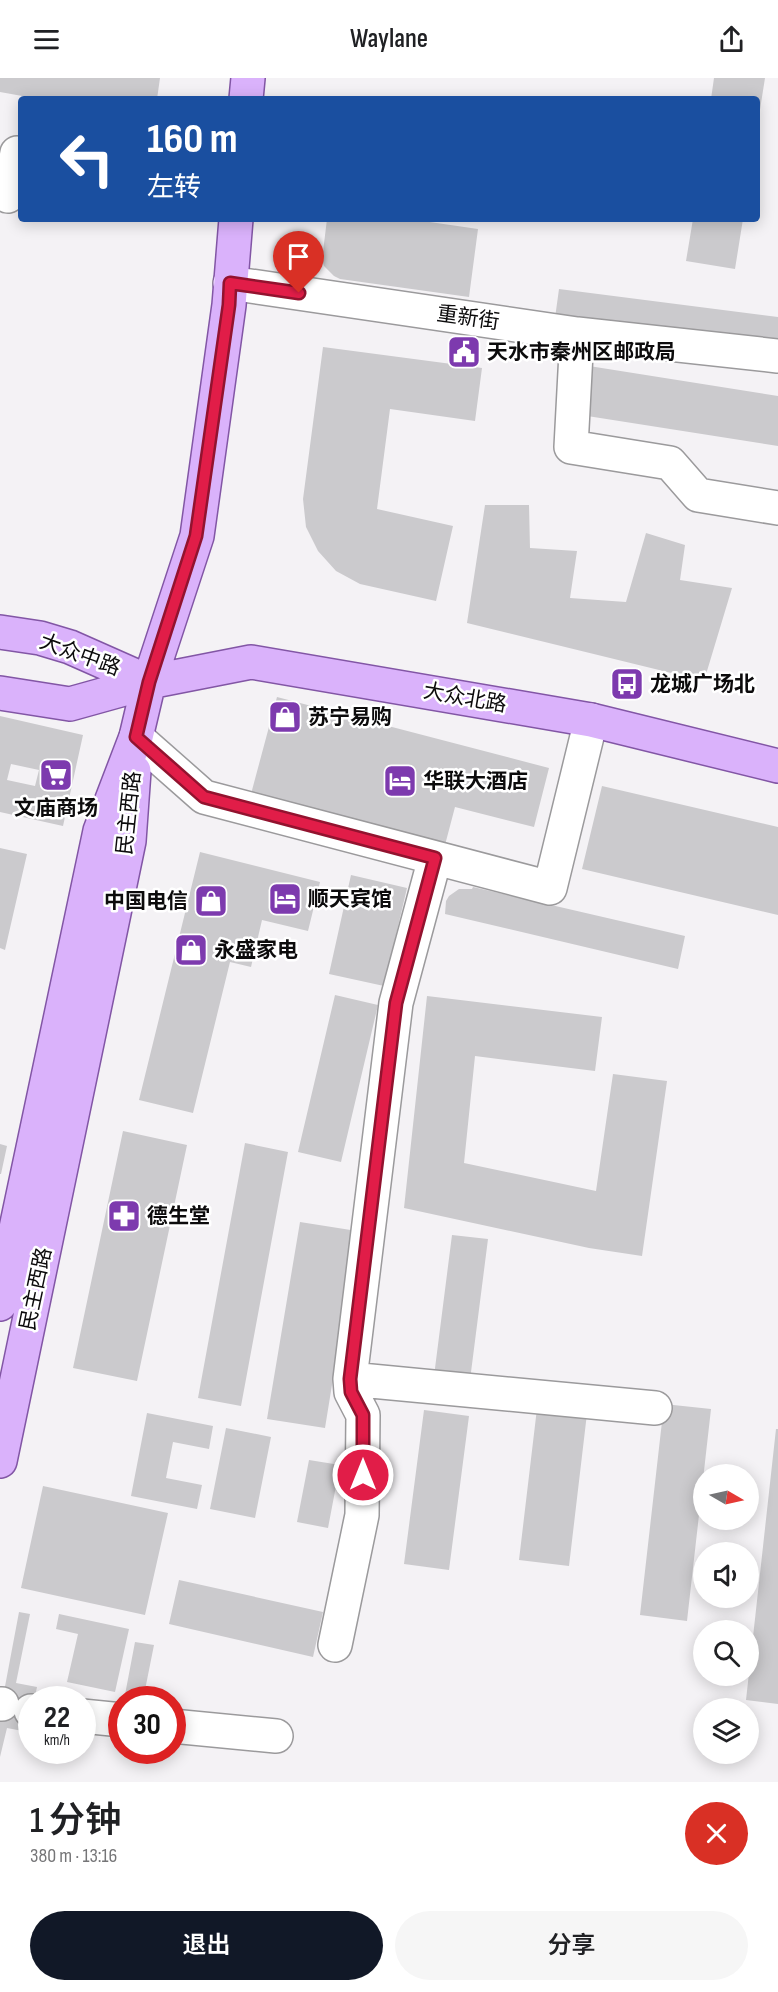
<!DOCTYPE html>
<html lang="zh">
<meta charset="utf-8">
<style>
body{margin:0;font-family:"Sofia Sans Condensed","Noto Sans SC",sans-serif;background:#f6f6f6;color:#202124;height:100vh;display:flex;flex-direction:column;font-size:22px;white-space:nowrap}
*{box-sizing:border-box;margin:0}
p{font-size:20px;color:#757577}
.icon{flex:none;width:33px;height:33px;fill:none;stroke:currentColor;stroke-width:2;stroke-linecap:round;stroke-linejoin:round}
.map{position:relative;height:1704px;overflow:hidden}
.details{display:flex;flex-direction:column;background:#fff;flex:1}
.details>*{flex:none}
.banner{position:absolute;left:18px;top:18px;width:742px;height:126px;border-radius:6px;box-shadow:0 3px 15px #0003;background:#1a4fa0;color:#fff;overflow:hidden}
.needle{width:39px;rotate:99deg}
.tools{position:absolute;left:693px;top:1386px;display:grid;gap:12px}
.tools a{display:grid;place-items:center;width:66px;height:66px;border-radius:50%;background:#fff;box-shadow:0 3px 15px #0003;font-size:30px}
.speed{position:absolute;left:18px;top:1608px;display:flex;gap:12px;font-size:30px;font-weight:700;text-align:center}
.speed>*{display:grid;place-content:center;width:78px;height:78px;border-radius:50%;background:#fff;box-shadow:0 3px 15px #0003;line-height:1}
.speed small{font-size:15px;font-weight:400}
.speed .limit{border:9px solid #d22;background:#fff;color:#111}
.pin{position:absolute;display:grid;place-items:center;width:51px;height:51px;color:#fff;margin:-62px -26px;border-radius:50% 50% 50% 0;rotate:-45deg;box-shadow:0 0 6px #0007}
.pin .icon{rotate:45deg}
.me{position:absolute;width:66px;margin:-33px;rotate:0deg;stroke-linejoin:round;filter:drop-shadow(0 0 4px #0008)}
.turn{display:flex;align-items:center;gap:21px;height:126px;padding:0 30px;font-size:27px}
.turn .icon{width:78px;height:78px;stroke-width:2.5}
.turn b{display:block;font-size:42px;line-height:51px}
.round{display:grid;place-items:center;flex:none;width:63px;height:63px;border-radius:32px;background:#f6f6f6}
.headline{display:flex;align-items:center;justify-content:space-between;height:102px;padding:0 30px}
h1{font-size:36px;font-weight:600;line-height:45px}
.action{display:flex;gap:12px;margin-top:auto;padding:12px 30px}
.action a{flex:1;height:69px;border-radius:36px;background:#111827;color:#fff;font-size:24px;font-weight:600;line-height:69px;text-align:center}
.action a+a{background:#f6f6f6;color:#202124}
header{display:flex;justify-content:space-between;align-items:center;height:78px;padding:0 30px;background:#fff;font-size:27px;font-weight:600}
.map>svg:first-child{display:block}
.building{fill:#cbcacd;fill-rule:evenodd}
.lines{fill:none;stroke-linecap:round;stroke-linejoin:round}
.minor-casing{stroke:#9b9a9c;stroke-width:36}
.major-casing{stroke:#8256a5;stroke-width:36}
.minor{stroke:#fff;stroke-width:33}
.major{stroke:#dab2fb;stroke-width:33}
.route-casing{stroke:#92132f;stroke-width:15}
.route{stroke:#e11d48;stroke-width:10}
.labels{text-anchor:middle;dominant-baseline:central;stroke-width:5;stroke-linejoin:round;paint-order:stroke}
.street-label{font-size:21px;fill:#0c0b0c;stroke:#fff}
.poi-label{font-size:21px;font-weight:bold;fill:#0c0b0c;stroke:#fff;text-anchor:start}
</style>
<header><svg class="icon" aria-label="menu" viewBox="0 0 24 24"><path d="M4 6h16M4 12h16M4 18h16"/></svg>Waylane<svg class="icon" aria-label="share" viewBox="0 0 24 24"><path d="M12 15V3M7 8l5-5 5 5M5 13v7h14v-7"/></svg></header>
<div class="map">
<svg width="778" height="1704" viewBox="0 0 778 1704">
<rect width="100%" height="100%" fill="#f4f2f5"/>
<path class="building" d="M 0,0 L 160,0 L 157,21 L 39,21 L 0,14 Z
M 714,0 L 765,0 L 759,38 L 758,21 L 711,21 Z
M 327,141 L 409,141 L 478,151 L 469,219 L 340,201 L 334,198 L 324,188 L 322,182 Z
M 693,141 L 743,141 L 735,191 L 686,183 Z
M 559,211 L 778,239 L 778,268 L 555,240 Z
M 323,269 L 482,290 L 475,343 L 390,331 L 377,431 L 453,448 L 436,523 L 360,506 L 336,493 L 318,473 L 306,449 L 303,421 Z
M 589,288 L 778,318 L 778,368 L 581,337 Z
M 485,427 L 529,427 L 530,470 L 577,473 L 570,520 L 626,524 L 646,455 L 685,467 L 680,502 L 732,510 L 704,603 L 467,545 Z
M 277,619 L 549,690 L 534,749 L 455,729 L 445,767 L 251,716 Z
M 0,638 L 83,657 L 63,748 L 0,734 ZM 11,686 L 39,692 L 35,708 L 7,702 Z
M 602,708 L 778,749 L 778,837 L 582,791 Z
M 0,770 L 27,776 L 5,872 L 0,870 Z
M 200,774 L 320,804 L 308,853 L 262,842 L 251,889 L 230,884 L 193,1035 L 139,1022 Z
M 351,797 L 407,810 L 384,908 L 329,896 Z
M 473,809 L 685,858 L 678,891 L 445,836 L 446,823 L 449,818 L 459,811 L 472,811 Z
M 335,917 L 378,927 L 341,1084 L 298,1074 Z
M 427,918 L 602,939 L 595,993 L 475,978 L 464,1085 L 596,1113 L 613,996 L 667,1003 L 642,1178 L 589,1170 L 404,1130 Z
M 123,1053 L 187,1067 L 137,1303 L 73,1290 Z
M 245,1065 L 288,1074 L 241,1328 L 198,1320 Z
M 0,1066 L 7,1068 L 1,1096 L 0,1096 Z
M 300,1144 L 357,1153 L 325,1350 L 267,1341 Z
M 452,1157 L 488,1161 L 470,1302 L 434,1298 Z
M 538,1322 L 588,1327 L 569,1488 L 519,1482 Z
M 664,1326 L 711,1331 L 687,1543 L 640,1537 Z
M 424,1332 L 469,1338 L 449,1492 L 404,1486 Z
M 147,1335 L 213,1348 L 209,1371 L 173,1364 L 166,1400 L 202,1407 L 197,1431 L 131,1418 Z
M 226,1350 L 271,1359 L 255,1440 L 210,1431 Z
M 776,1351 L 778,1351 L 778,1626 L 746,1622 Z
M 309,1382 L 340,1387 L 328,1450 L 297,1444 Z
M 43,1408 L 168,1435 L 145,1537 L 21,1510 Z
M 179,1502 L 323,1534 L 313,1579 L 169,1546 Z
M 19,1534 L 30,1536 L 16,1605 L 37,1609 L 28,1654 L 7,1650 L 0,1679 L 0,1635 Z
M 59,1536 L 129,1551 L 115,1614 L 67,1604 L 78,1556 L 56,1551 Z
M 135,1564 L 154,1567 L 143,1622 L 124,1622 Z"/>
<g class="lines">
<defs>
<path id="minor" d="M 8,118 L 17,75
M 230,205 L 577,256 L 778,278
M 577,256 L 571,369 L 670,385 L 698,417 L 778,430
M 136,659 L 204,719 L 550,810 L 591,642
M 350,1301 L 655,1330
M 335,1567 L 362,1437 L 363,1337 L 351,1314 L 350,1301 L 396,925 L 435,780
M 0,1626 L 2,1626
M 31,1633 L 32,1633
M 82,1638 L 122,1642
M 172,1648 L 276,1658"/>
<path id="major" d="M 246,21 L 248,0
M 0,554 L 40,560 L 70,569 L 149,604
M 0,615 L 70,626 L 149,604 L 251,584 L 591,642 L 778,688
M 0,1226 L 100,753 L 136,659 L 149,604 L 197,458 L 229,227 L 236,141
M 0,1383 L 129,763 L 134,693"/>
</defs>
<use href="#minor" class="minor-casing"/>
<use href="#major" class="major-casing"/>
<use href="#minor" class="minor"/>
<use href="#major" class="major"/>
</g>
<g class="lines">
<defs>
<path id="route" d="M 299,215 L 230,205 L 229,227 L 196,458 L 149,604 L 136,659 L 204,719 L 435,780 L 396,925 L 350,1301 L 351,1314 L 363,1337 L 363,1397"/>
</defs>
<use href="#route" class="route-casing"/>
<use href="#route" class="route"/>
</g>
<defs>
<symbol id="civic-square" viewBox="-11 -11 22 22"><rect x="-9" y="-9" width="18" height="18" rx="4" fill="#7d3aae" stroke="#fff"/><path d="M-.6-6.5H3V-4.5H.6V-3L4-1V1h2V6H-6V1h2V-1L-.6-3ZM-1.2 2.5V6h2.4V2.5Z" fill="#fff"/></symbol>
<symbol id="bus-square" viewBox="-11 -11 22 22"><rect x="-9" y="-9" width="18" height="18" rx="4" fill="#7d3aae" stroke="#fff"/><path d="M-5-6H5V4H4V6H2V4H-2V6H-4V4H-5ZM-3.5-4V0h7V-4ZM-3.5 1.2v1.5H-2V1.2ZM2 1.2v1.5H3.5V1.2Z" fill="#fff"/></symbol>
<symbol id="shop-square" viewBox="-11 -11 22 22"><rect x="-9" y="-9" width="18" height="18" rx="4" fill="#7d3aae" stroke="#fff"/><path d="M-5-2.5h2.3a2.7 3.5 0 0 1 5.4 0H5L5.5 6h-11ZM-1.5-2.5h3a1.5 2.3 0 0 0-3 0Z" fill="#fff"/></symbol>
<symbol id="supermarket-square" viewBox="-11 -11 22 22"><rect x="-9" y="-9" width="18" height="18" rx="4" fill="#7d3aae" stroke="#fff"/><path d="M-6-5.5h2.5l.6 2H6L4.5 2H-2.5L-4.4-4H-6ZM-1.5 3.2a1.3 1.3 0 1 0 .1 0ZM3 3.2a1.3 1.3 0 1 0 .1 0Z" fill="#fff"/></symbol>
<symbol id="hotel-square" viewBox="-11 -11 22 22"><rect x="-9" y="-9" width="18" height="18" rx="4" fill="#7d3aae" stroke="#fff"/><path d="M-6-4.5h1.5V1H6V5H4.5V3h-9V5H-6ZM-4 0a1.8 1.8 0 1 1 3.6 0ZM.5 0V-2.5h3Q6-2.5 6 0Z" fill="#fff"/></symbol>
<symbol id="pharmacy-square" viewBox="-11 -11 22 22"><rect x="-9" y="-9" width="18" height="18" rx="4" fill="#7d3aae" stroke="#fff"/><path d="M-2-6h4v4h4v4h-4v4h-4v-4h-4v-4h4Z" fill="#fff"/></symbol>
</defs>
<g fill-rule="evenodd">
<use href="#civic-square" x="445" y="255" width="38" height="38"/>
<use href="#bus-square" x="608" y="587" width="38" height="38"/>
<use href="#shop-square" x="266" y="620" width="38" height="38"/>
<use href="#supermarket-square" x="37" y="678" width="38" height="38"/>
<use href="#hotel-square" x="381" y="684" width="38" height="38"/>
<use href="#hotel-square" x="266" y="802" width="38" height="38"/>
<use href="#shop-square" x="192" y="804" width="38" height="38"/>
<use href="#shop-square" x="172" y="853" width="38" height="38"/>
<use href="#pharmacy-square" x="105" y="1119" width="38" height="38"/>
</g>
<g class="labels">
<g class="street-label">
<text transform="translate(468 240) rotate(8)">重新街</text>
<text transform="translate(80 577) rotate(20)">大众中路</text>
<text transform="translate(465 620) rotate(10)">大众北路</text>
<text transform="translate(129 735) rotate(-84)">民主西路</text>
<text transform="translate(36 1211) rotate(-78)">民主西路</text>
</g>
<g class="poi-label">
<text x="487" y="274">天水市秦州区邮政局</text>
<text x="650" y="606">龙城广场北</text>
<text x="308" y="639">苏宁易购</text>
<text x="423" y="703">华联大酒店</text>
<text x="56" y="730" text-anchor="middle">文庙商场</text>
<text x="308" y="821">顺天宾馆</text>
<text x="188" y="823" text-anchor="end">中国电信</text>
<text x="214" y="872">永盛家电</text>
<text x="147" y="1138">德生堂</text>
</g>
</g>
</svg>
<div class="tools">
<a><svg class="needle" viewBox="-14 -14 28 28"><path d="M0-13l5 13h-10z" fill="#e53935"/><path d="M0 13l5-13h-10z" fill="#757577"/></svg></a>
<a><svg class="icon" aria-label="sound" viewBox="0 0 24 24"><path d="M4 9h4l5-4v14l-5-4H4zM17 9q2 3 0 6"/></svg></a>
<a><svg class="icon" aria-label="search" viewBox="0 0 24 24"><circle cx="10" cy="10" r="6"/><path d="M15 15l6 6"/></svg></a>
<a><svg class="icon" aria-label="layers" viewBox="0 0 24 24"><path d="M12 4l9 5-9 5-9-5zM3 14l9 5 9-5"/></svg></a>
</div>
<div class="speed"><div>22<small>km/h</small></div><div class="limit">30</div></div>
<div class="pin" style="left:299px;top:215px;background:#d93025"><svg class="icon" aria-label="arrive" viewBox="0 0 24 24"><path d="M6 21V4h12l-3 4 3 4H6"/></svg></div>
<svg class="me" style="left:363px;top:1397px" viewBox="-20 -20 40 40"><circle r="17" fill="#e11d48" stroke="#fff" stroke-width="3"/><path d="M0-11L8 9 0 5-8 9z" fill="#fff"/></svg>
<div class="banner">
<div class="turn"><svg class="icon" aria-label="left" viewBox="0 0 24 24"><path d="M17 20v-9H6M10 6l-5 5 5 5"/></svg><div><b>160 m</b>左转</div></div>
</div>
</div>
<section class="details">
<div class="headline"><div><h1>1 分钟</h1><p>380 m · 13:16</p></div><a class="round" style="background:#d93025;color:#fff"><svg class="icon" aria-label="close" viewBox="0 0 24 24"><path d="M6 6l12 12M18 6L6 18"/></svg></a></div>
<div class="action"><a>退出</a><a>分享</a></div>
</section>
